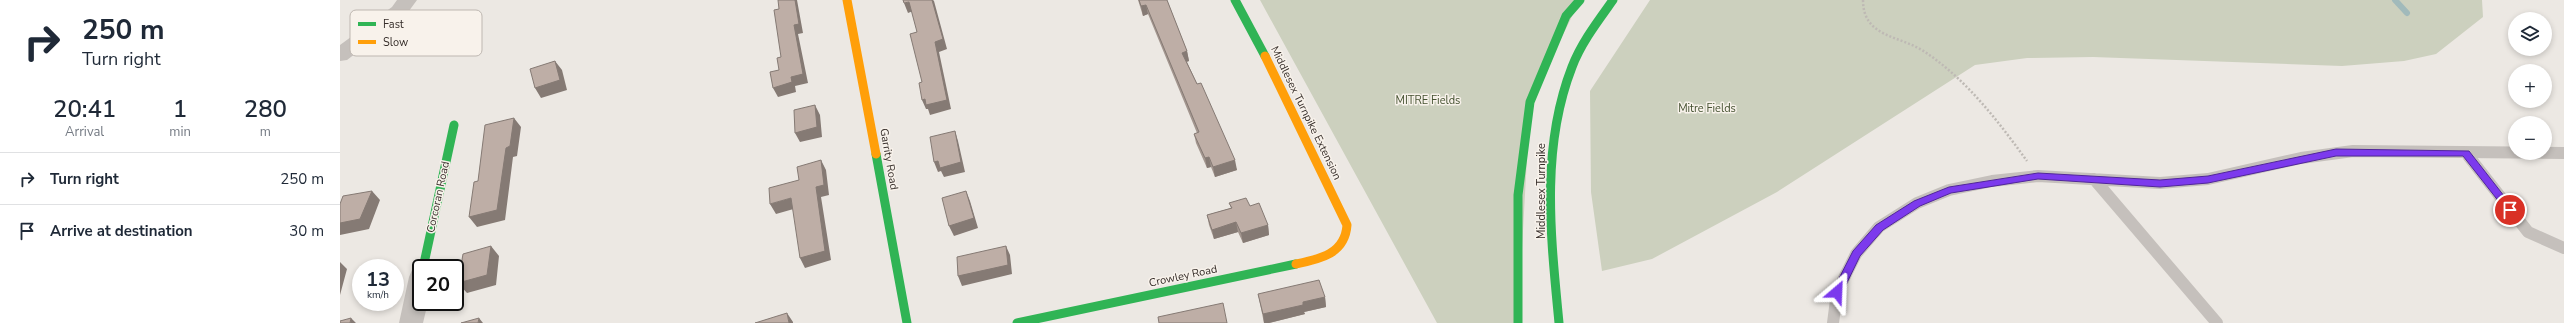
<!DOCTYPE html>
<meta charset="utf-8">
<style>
body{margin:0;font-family:"Nunito Sans",sans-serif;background:#f6f6f7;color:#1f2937;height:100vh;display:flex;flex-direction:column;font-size:15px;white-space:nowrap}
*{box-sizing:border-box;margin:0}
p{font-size:13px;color:#747a83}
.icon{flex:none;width:22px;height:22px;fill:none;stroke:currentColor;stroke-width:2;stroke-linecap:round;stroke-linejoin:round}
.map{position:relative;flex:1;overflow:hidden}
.details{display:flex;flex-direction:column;background:#fff;width:340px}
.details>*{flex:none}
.guide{background:#fff;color:#1f2937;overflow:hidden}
.controls{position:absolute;left:2168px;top:12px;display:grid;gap:8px}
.controls a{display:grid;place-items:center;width:44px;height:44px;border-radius:50%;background:#fff;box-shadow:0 2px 6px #0003;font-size:20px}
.speed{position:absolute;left:12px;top:259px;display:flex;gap:8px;font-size:20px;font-weight:700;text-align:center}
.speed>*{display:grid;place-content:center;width:52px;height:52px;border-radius:50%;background:#fff;box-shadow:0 2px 6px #0003;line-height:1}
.speed small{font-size:10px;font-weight:400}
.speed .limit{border:2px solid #111;border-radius:6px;background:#fff;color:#111}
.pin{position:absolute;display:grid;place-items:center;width:34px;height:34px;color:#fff;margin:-17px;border:2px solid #fff;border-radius:50%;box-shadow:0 1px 4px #0007}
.me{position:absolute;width:44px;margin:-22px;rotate:26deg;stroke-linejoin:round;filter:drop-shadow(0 0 3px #0008)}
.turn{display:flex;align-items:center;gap:14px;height:84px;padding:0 16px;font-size:18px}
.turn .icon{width:52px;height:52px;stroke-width:2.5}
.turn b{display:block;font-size:28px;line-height:34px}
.eta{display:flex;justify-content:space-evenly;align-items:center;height:68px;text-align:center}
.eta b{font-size:24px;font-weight:600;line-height:28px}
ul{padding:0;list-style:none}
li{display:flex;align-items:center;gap:12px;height:52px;padding:0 16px;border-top:1px solid #e0e1e3}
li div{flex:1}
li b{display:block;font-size:15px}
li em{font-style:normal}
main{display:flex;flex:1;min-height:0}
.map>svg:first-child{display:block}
.green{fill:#ccd0be}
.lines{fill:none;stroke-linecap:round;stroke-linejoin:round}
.stream{stroke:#a1babb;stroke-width:6}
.path{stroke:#beb9b4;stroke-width:2.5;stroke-dasharray:2 2;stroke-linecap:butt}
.lane{stroke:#c5c0bc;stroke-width:12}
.street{fill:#c5c0bc;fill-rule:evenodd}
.fast{stroke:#30b455;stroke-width:9}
.slow{stroke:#ff9f0a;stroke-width:9}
.wall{fill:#a3968f}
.shaded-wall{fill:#857a74}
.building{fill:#beaea6;stroke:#857a74}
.route{fill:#7c3aed;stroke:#51269a}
.labels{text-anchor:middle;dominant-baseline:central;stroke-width:3;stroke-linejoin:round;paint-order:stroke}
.park-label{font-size:11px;fill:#445130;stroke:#f8f2eb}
.street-label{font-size:11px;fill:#362e2a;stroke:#f8f2eb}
.key{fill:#f8f2eb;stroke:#beb7b1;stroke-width:1}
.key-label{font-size:11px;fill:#362e2a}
</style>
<main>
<section class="details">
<div class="guide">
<div class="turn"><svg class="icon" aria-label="right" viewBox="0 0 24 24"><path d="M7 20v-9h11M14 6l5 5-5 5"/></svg><div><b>250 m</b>Turn right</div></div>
</div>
<div class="eta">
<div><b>20:41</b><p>Arrival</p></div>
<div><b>1</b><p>min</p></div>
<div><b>280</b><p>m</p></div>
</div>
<ul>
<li><svg class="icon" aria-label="right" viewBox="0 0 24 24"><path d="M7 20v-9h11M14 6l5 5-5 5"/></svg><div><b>Turn right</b></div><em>250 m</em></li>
<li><svg class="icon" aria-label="arrive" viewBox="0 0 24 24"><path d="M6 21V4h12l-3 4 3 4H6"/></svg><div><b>Arrive at destination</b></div><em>30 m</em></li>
</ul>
</section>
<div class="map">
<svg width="2224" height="323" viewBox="0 0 2224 323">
<rect width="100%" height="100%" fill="#ece8e3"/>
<path class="green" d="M 920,0 L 1240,0 L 1190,102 L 1178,323 L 1097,323 Z
M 1310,0 L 2142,0 L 2143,17 L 2096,54 L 2064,61 L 2002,66 L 1753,57 L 1687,58 L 1635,65 L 1437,192 L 1312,259 L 1262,271 L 1251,192 L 1250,91 Z"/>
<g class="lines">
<path class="stream" d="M 2055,0 L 2067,13"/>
<path class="path" d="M 1523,0 C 1523,38 1560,35 1585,52 C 1627,80 1658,121 1687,161"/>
<path class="lane" d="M 2126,153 L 2188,232 L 2224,248
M 1754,179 L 1877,323
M 1493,323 L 1497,292 L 1516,254 L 1539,227 L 1577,203 L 1609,190 L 1652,181 L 1698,176 L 1820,183 L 1868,179 L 1961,158 L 2013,151 L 2224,153"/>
<path class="street" d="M 57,0 L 77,0 L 66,15 L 7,60 L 0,61 L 0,45 L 52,7 Z
M 81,268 L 81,302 L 88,302 L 83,323 L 59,323 L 69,277 L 72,270 Z"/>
<path class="fast" d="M 895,0 L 925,56
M 536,154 L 567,323
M 83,268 L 114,125
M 677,323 L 956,264
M 1178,323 L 1178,195 L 1190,102 L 1226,16 L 1240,0
M 1219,323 C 1211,238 1200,149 1232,67 C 1241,43 1258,21 1273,0"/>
<path class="slow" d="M 507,0 L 536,154
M 925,56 L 1007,225 C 1005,254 980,259 956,264"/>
</g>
<path class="wall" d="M 798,0 L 827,0 L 847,51 L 849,61 L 847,62 L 897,170 L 875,177 L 871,167 L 867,168 L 856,143 L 854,134 L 857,133 L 808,14 L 803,16 Z
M 889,203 L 910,206 L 928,225 L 929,235 L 903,243 L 898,232 L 874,239 L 869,225 L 867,215 L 891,208 Z
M 918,294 L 985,297 L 986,307 L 964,312 L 965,314 L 929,323 L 924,323 Z"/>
<path class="shaded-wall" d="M 455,0 L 457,0 L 463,33 L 458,34 L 468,83 L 455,86 L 456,92 L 438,97 L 433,88 L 451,77 L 454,25 Z
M 592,0 L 593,0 L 594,1 L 607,49 L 599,52 L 611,109 L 590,115 L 588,109 L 586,109 L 582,100 Z
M 569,2 L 573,11 L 568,13 L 564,3 Z
M 806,5 L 808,14 L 803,16 L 801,6 Z
M 847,51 L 849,61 L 844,62 L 842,53 Z
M 215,61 L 222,70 L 227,90 L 201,98 L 195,88 Z
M 475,105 L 480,115 L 482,137 L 460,142 L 455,133 Z
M 174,118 L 181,127 L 177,156 L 173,157 L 165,220 L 137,227 L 129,217 L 166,148 Z
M 615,131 L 618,141 L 625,172 L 604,177 L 601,171 L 598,172 L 594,162 Z
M 869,157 L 871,167 L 867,168 L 865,158 Z
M 481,160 L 486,170 L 489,195 L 481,197 L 491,260 L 465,268 L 460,258 L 476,187 Z
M 895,160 L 897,170 L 875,177 L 873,167 Z
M 32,191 L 40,200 L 29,229 L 0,235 L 0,223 Z
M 626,191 L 630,201 L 638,228 L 614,236 L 609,226 Z
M 451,198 L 457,208 L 436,214 L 430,204 Z
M 896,222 L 898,232 L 874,239 L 872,230 Z
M 928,225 L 929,235 L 903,243 L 901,233 Z
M 151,246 L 159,256 L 156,285 L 127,293 L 118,283 Z
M 666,246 L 670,255 L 672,274 L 622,286 L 618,276 Z
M 0,262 L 7,269 L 0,295 Z
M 985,297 L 986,307 L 964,312 L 965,314 L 929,323 L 924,323 L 923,314 L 963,302 Z
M 447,313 L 453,322 L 453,323 L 449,323 Z
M 11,318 L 16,323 L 10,323 Z
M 139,318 L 143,323 L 138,323 Z"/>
<path class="building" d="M 438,0 L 455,0 L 459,24 L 454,25 L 463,74 L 451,77 L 452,82 L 433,88 L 430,72 L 439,70 L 437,58 L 441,57 L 434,10 L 439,9 Z
M 563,0 L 592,0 L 603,39 L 595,42 L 607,100 L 586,105 L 585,99 L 582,100 L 579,83 L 582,82 L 570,34 L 577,32 L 569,2 L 564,3 Z
M 799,0 L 827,0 L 847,51 L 842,53 L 857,84 L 861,83 L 895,160 L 873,167 L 869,157 L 865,158 L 854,134 L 859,132 L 806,5 L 801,6 Z
M 215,61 L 220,80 L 195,88 L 190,69 Z
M 475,105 L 477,127 L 455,133 L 454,110 Z
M 174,118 L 170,146 L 166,148 L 157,210 L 129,217 L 134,182 L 138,181 L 145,125 Z
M 615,131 L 621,162 L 600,168 L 598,161 L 594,162 L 590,137 Z
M 481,160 L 484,185 L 476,187 L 485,251 L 460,258 L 451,198 L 430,204 L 429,188 L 459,180 L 457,167 Z
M 32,191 L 20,219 L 0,223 L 0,204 L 3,196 Z
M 626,191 L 634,218 L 609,226 L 602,198 Z
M 906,198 L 910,206 L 919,203 L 928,225 L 901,233 L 896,222 L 872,230 L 867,215 L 892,208 L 889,203 Z
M 151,246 L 147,275 L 118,283 L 123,254 Z
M 666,246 L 668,265 L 618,276 L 617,257 Z
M 979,280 L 985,297 L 963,302 L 963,305 L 923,314 L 918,294 Z
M 883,303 L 887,323 L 819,323 L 818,317 Z
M 447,313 L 449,323 L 415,323 Z
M 11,318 L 10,323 L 0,323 L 0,321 Z
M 139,318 L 138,323 L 121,323 Z"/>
<path class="route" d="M 1996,149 L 2129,151 L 2175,210 L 2170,213 L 2167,212 L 2123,156 L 1996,156 L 1868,183 L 1820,187 L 1698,179 L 1611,193 L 1580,206 L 1543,230 L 1520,256 L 1501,295 L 1497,296 L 1492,292 L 1513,251 L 1536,225 L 1574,201 L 1609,187 L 1698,173 L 1820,180 L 1868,176 Z"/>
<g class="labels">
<g class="park-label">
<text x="1088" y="100">MITRE Fields</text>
<text x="1367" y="108">Mitre Fields</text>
</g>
<g class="street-label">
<text transform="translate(966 113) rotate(64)">Middlesex Turnpike Extension</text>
<text transform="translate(549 159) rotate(80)">Garrity Road</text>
<text transform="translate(1201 191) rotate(-90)">Middlesex Turnpike</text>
<text transform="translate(98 197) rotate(-78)">Corcoran Road</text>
<text transform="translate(843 276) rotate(-12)">Crowley Road</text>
</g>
</g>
<rect x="10" y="10" width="132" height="46" rx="6" class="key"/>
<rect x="18" y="22" width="18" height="4" fill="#30b455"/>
<rect x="18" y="40" width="18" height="4" fill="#ff9f0a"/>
<g class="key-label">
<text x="43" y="28">Fast</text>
<text x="43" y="46">Slow</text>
</g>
</svg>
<div class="controls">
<a><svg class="icon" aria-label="layers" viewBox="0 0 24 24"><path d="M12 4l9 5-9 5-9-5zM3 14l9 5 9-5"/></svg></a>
<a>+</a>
<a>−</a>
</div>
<div class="speed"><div>13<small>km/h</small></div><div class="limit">20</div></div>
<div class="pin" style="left:2170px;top:210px;background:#d93025"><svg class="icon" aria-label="arrive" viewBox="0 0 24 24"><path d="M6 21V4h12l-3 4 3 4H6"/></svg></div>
<svg class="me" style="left:1497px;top:292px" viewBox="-20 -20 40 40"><path d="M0-17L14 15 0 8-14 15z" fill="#7c3aed" stroke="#fff" stroke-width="4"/></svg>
</div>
</main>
